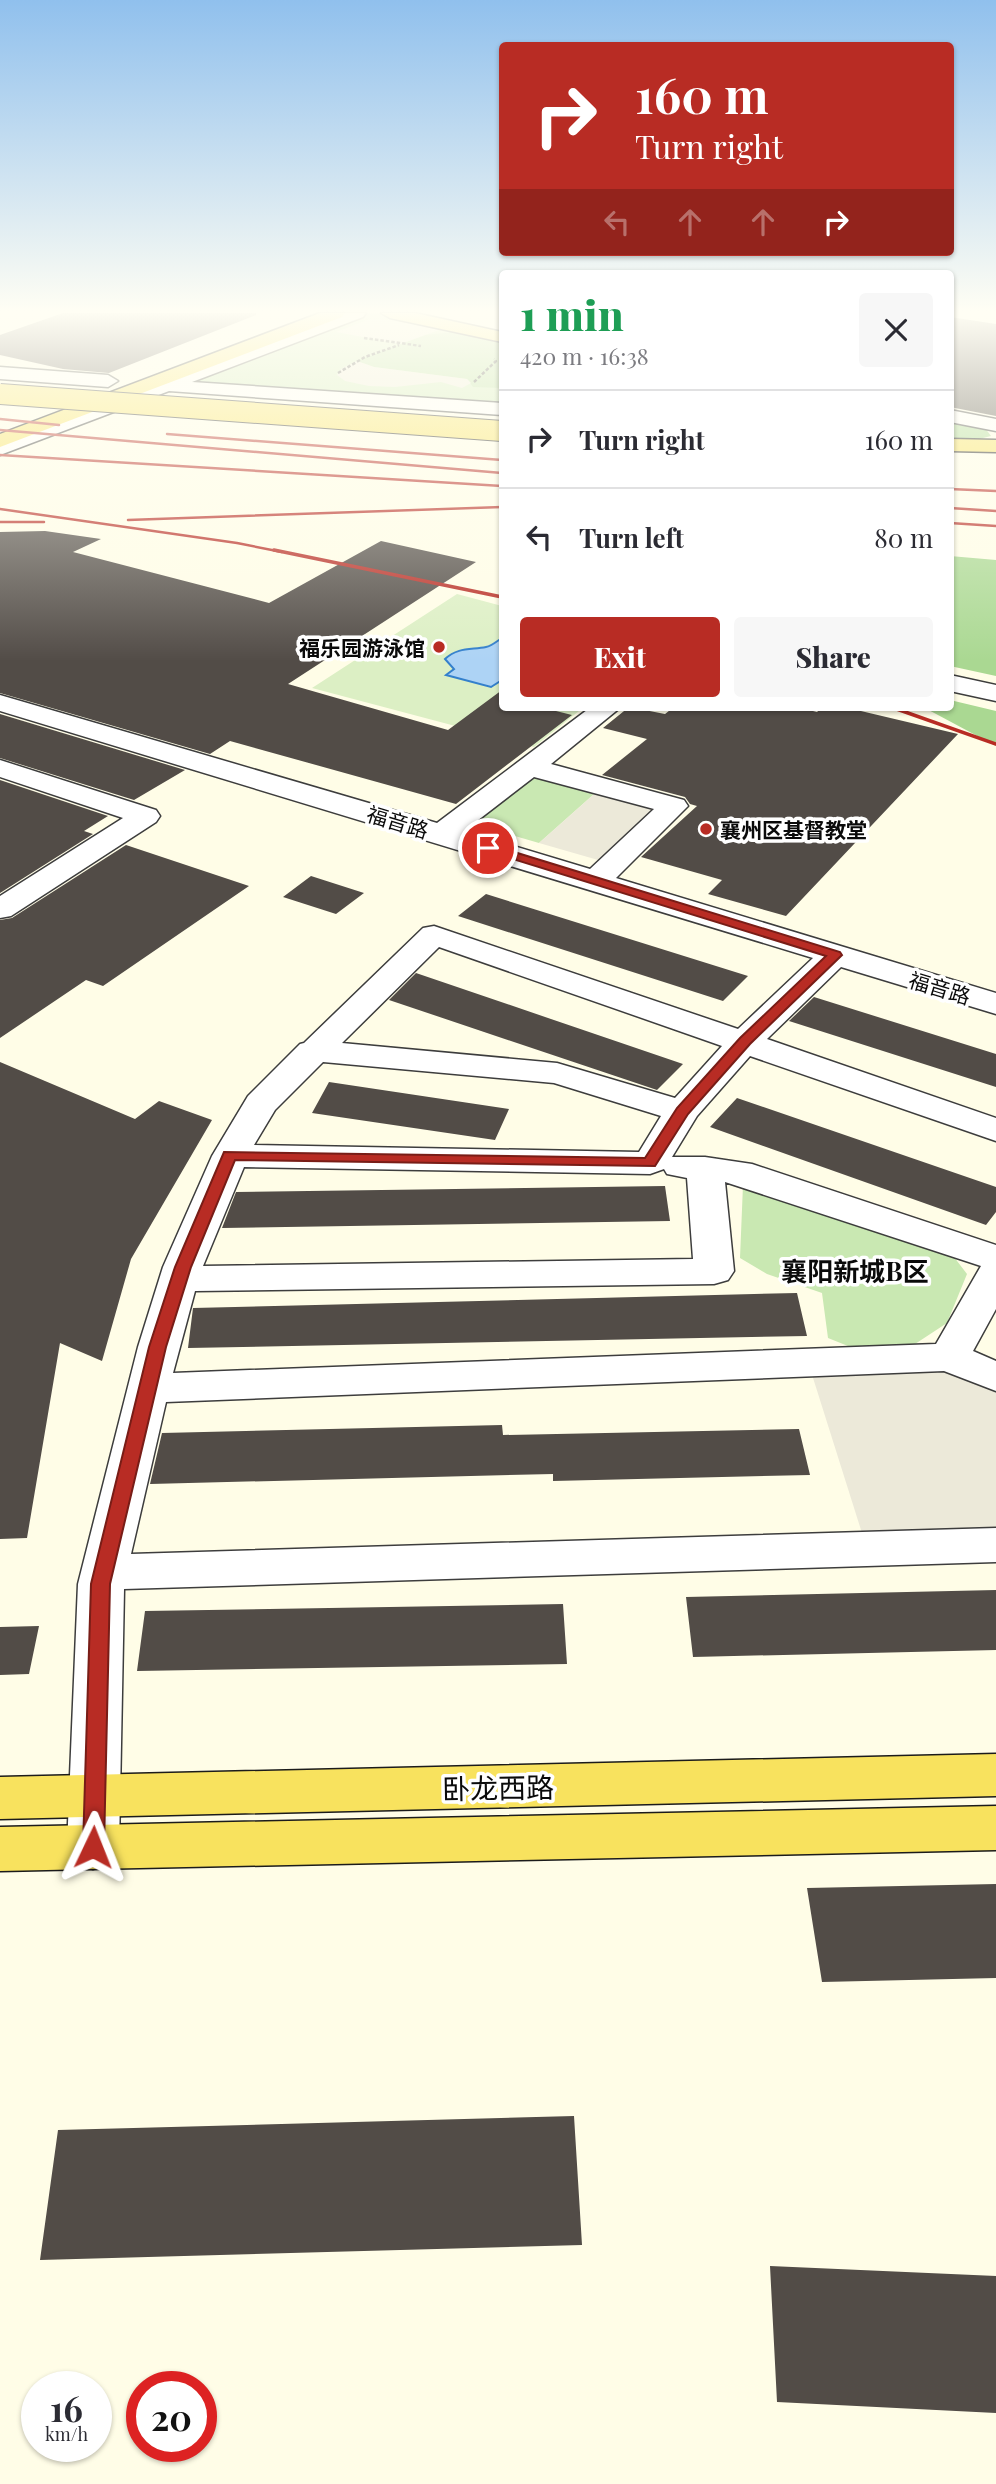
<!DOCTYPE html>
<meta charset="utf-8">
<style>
body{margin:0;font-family:"Playfair Display","Noto Sans SC",serif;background:#f7f7f7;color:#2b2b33;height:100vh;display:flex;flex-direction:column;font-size:26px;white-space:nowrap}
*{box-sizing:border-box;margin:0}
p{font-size:23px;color:#7c7c81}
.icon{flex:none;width:38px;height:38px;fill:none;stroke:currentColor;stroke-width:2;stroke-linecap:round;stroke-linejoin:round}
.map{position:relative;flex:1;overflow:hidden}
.details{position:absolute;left:499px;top:270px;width:455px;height:441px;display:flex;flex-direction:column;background:#fff;border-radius:7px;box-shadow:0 2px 5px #0004}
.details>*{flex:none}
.hud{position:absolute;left:499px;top:42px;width:455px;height:214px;border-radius:7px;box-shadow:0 2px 5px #0004;background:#b82c24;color:#fff;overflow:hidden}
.speed{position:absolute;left:21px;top:2371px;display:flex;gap:14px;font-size:35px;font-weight:700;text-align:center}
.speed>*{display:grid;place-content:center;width:91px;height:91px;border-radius:50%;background:#fff;box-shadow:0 2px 5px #0004;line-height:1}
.speed small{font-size:18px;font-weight:400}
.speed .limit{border:10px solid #d22;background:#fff;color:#111}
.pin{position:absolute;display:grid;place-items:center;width:60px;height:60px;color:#fff;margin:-30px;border:4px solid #fff;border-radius:50%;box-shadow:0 2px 7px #0007}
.me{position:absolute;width:77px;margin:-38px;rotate:2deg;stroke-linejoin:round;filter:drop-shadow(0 0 5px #0008)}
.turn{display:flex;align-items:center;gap:24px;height:147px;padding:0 21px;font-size:32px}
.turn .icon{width:91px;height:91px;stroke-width:2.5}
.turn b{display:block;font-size:49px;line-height:60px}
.lanes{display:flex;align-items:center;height:66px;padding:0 21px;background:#0003;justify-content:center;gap:35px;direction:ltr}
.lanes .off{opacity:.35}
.round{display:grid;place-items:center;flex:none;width:74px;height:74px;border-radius:7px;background:#f7f7f7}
.headline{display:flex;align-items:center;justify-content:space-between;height:119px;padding:0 21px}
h1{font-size:42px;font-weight:800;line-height:52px;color:#1e9e55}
.action{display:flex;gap:14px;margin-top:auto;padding:14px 21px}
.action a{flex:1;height:80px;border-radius:7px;background:#b82c24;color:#fff;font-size:28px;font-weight:800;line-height:80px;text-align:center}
.action a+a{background:#f7f7f7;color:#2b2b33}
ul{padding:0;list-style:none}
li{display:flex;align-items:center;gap:21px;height:98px;padding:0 21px;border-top:2px solid #e1e1e2}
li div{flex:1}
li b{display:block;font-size:26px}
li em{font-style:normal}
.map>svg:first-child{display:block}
.green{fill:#c9e8b2}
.forest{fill:#aad892}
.pitch{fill:#dcefc4}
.plaza{fill:#ece9d9}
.water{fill:#add3f5;stroke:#3480cc;stroke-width:2}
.building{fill:#524c47}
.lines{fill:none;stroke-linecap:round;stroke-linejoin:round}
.minor-casing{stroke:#3d3d3d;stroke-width:3}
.major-casing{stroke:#1b1b1b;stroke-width:3}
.path{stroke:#2c2c2c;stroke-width:2.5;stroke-dasharray:3.5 2;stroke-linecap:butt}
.minor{fill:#fff;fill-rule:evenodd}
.major{fill:#f8e25e;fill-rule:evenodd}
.rail-far1{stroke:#b82c24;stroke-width:2.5}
.rail{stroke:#b82c24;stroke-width:3.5}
.major-bridge-casing{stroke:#1b1b1b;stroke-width:22;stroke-linecap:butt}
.major-bridge{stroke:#f8e25e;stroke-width:20}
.route{fill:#b82c24;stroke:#781d17;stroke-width:2}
.poi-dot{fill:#b82c24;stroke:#fff;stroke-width:2.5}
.labels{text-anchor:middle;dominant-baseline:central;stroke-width:7;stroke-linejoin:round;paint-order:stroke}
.far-poi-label{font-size:21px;font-weight:bold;fill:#0a0a0a;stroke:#fff;text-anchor:end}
.far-street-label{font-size:21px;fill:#0a0a0a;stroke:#fff}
.neighbourhood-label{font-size:26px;font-weight:bold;fill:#0a0a0a;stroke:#fff}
.near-street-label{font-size:28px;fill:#0a0a0a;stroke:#fff}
</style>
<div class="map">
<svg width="996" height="2484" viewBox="0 0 996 2484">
<rect width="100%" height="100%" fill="#fffde7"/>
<path class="green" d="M 357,313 L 390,313 L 502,337 L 502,409 L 166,386 Z
M 540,770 L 602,787 L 539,843 L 473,824 Z
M 743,1185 L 954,1257 L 967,1274 L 947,1323 L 915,1344 L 853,1348 L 828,1338 L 822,1293 L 767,1274 L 740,1258 Z"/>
<path class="forest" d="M 463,331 L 502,340 L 502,388 L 473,387 L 467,379 L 374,367 L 357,361 L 425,335 Z
M 950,419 L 985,428 L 991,436 L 971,441 L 950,440 Z
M 950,556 L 996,560 L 996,676 L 950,666 Z
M 950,700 L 996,711 L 996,746 L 923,707 L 950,707 Z"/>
<path class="pitch" d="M 457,594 L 502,606 L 502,707 L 584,707 L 534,747 L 312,688 Z"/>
<path class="plaza" d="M 370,319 L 403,321 L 442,329 L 400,344 L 336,332 Z
M 357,361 L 374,367 L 467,379 L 471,383 L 462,388 L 441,382 L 395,387 L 369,386 L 345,381 L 337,375 L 341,369 Z
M 602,787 L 674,806 L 612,864 L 539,843 Z
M 949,1357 L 996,1377 L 996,1545 L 867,1549 L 808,1362 Z"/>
<path class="water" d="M 502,638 L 502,680 L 491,687 L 446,675 L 454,669 L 445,659 C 458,647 471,650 486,647 C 492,646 497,641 502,638 Z"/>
<path class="building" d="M 63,313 L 256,313 L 256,315 L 109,373 L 63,369 L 0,355 L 0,335 Z
M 950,317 L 996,324 L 996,416 L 950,407 Z
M 45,531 L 101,539 L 73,552 L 269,603 L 381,541 L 476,562 L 288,684 L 448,730 L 502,690 L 502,707 L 540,707 L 572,715 L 456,804 L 230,741 L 210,754 L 0,693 L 0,532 Z
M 629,707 L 665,714 L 674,707 L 797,707 L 817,712 L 822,707 L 844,707 L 958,734 L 786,916 L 708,894 L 722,880 L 641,857 L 697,806 L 690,804 L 685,797 L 602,775 L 647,739 L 603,728 Z
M 0,714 L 185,770 L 134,800 L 0,758 Z
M 0,780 L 108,816 L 84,831 L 93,834 L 0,893 Z
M 126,845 L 249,886 L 103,986 L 86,980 L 0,1038 L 0,920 L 12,918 Z
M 311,876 L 364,893 L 336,914 L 283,897 Z
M 486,894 L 748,976 L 723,1001 L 458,916 Z
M 416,973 L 683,1064 L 657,1090 L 389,1000 Z
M 814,997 L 996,1054 L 996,1087 L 789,1021 Z
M 0,1062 L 135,1119 L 159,1101 L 212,1120 L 131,1259 L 102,1361 L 60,1343 L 27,1538 L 0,1539 Z
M 329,1082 L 509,1109 L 495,1140 L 312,1113 Z
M 737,1098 L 996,1187 L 996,1212 L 986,1225 L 710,1127 Z
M 665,1186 L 670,1221 L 222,1228 L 236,1192 Z
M 797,1293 L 807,1336 L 188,1348 L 193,1308 Z
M 502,1425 L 503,1435 L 799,1429 L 810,1475 L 553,1481 L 553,1474 L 150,1484 L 162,1433 Z
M 996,1590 L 996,1650 L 693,1657 L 686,1597 Z
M 563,1604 L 567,1664 L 137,1671 L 145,1611 Z
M 39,1626 L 29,1674 L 0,1675 L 0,1627 Z
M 996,1884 L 996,1978 L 822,1982 L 807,1888 Z
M 574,2116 L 582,2245 L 40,2260 L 58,2130 Z
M 770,2266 L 996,2276 L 996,2413 L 777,2402 Z"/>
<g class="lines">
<defs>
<path id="minor" d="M 341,313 L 366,313 L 363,317 L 192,382 L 502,403 L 502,415 L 169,391 L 0,455 L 0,442 Z
M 0,367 L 108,375 L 118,381 L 108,387 L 0,379 Z
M 950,410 L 996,419 L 996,431 L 950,422 Z
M 950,675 L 996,685 L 996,701 L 950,691 Z
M 0,695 L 437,823 L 591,707 L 621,707 L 551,764 L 684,800 L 688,806 L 616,878 L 996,993 L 996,1014 L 841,967 L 767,1039 L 996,1118 L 996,1141 L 750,1056 L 697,1116 L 672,1157 L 705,1157 L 752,1164 L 996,1245 L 996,1309 L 973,1351 L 996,1361 L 996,1391 L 944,1371 L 166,1402 L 131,1554 L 996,1528 L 996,1562 L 124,1589 L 119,1847 L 111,1863 L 93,1869 L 75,1863 L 67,1847 L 78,1584 L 138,1347 L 163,1267 L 212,1156 L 248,1096 L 300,1044 L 304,1043 L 423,928 L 434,926 L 738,1029 L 813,958 L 0,711 ZM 534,777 L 654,809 L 590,869 L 464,831 ZM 439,947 L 722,1046 L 675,1098 L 557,1063 L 342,1043 ZM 323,1062 L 554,1083 L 661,1116 L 639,1152 L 254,1145 L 275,1110 ZM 244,1167 L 650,1174 L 664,1169 L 667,1174 L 687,1178 L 693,1259 L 203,1266 ZM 725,1182 L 981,1266 L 936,1344 L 173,1373 L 195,1291 L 714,1284 L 728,1280 L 734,1271 Z
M 0,760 L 156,810 L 160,816 L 156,822 L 11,916 L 0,918 L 0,896 L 123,818 L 0,777 Z"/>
<path id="major" d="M 320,313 L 345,313 L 342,317 L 0,447 L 0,434 Z
M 381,313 L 415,313 L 502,332 L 502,342 L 390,318 Z
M 950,439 L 996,440 L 996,452 L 950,451 Z
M 996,1754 L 996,1796 L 0,1819 L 0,1777 Z
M 996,1806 L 996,1850 L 0,1871 L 0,1827 Z"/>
</defs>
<use href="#minor" class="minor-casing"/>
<use href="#major" class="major-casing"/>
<path class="path" d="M 364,338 L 421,346
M 338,373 L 365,357 L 399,345
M 474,382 L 496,361 L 494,359"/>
<use href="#minor" class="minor"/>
<use href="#major" class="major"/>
<path class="rail-far1" d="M 0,419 L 59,425
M 0,430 L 502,473
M 167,434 L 502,460
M 0,455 L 502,486
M 950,489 L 996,491
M 950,508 L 996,511
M 0,509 L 237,543 L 282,552
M 128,520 L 502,507
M 0,522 L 44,522
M 950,523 L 996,526"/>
<path class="rail" d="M 274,550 L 502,597
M 891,707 L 996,744"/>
<defs>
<path id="major-bridge" d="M 0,394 L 502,431"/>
</defs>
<use href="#major-bridge" class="major-bridge-casing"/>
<use href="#major-bridge" class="major-bridge"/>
</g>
<linearGradient id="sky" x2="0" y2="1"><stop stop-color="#90c0ed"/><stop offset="0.47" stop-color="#fffef4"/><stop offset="1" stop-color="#fffef4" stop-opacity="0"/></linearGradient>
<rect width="996" height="661" fill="url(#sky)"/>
<path class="route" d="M 488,844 L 840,952 L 842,955 L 750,1044 L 688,1114 L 655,1166 L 235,1160 L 191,1267 L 166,1347 L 110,1584 L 104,1847 L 101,1854 L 93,1856 L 86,1854 L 83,1847 L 91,1584 L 149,1347 L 175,1267 L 224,1152 L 645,1158 L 677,1108 L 740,1038 L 826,956 L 484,850 L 482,848 Z"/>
<g class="poi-dot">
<circle cx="439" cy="647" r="7"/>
<circle cx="706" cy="829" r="7"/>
</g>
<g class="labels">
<g class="far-poi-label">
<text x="425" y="647">福乐园游泳馆</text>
<text x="720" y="829" text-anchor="start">襄州区基督教堂</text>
</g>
<g class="far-street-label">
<text transform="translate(398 821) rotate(17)">福音路</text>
<text transform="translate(940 987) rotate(17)">福音路</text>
</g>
<g class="neighbourhood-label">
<text x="855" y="1270">襄阳新城B区</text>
</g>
<g class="near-street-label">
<text transform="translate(498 1787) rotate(-1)">卧龙西路</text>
</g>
</g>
</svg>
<div class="speed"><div>16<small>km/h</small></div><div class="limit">20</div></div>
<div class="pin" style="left:488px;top:848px;background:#d93025"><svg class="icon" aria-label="arrive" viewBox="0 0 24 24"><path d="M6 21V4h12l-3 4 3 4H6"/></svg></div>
<svg class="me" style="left:93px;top:1847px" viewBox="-20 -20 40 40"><path d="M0-17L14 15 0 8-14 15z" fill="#b82c24" stroke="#fff" stroke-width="4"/></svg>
<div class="hud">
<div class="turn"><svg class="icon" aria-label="right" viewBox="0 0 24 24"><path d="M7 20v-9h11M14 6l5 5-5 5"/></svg><div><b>160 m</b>Turn right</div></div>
<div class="lanes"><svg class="icon off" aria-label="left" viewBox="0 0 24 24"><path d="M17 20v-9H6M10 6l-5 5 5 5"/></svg><svg class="icon off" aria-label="ahead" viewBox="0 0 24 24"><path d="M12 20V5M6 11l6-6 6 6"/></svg><svg class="icon off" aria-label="ahead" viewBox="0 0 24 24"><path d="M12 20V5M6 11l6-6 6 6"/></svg><svg class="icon" aria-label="right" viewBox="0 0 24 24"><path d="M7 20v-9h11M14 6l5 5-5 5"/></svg></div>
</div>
<section class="details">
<div class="headline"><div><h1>1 min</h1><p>420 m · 16:38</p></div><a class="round"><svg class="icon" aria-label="close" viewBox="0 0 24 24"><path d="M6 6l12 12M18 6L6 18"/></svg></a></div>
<ul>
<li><svg class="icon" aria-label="right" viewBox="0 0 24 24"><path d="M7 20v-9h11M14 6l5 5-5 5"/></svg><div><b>Turn right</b></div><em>160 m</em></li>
<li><svg class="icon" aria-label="left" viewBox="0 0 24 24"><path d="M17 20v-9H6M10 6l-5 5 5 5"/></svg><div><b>Turn left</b></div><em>80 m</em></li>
</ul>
<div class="action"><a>Exit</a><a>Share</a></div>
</section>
</div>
